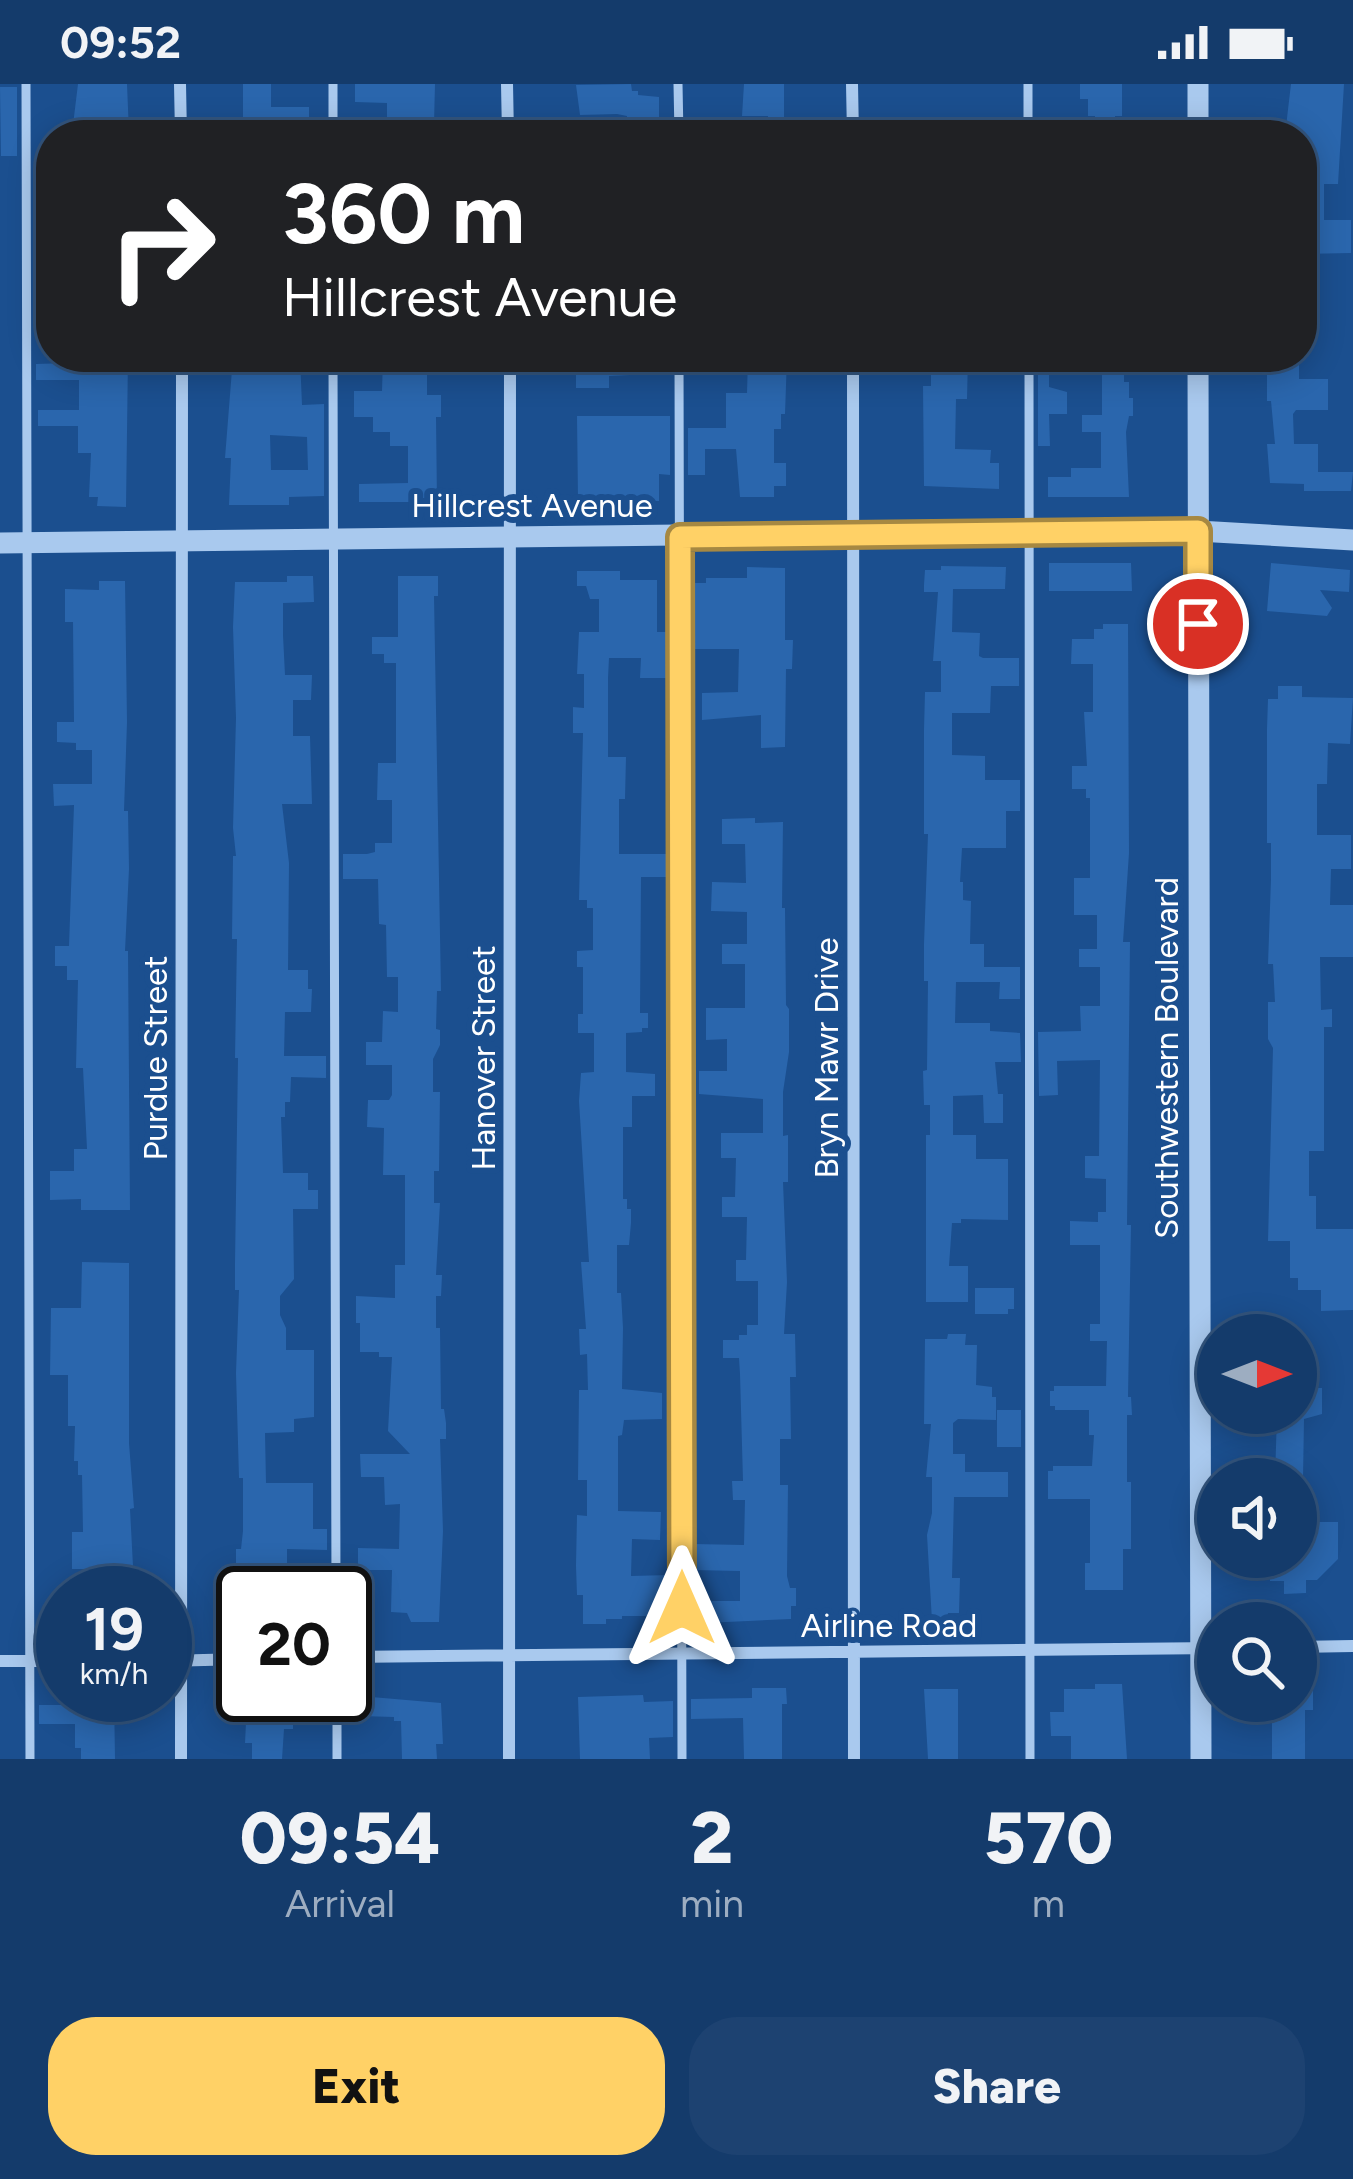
<!DOCTYPE html>
<style>
body{margin:0;font-family:Figtree,sans-serif;background:#1d4271;color:#f1f3f6;height:100vh;display:flex;flex-direction:column;font-size:45px;white-space:nowrap}
*{box-sizing:border-box;margin:0}
p{font-size:39px;color:#9dadc1}
.icon{flex:none;width:66px;height:66px;fill:none;stroke:currentColor;stroke-width:2;stroke-linecap:round;stroke-linejoin:round}
.map{position:relative;height:1675px;overflow:hidden}
.details{display:flex;flex-direction:column;background:#143b6b;flex:1}
.details>*{flex:none}
.guide{position:absolute;left:36px;top:36px;width:1281px;height:252px;border-radius:48px;box-shadow:0 6px 30px #0003,0 0 0 3px #33557e;background:#202124;color:#fff;overflow:hidden}
.needle{width:78px;rotate:90deg}
.controls{position:absolute;left:1197px;top:1230px;display:grid;gap:24px}
.controls a{display:grid;place-items:center;width:120px;height:120px;border-radius:50%;background:#143b6b;box-shadow:0 6px 30px #0003,0 0 0 3px #33557e;font-size:60px}
.speed{position:absolute;left:36px;top:1482px;display:flex;gap:24px;font-size:60px;font-weight:700;text-align:center}
.speed>*{display:grid;place-content:center;width:156px;height:156px;border-radius:50%;background:#143b6b;box-shadow:0 6px 30px #0003,0 0 0 3px #33557e;line-height:1}
.speed small{font-size:30px;font-weight:400}
.speed .limit{border:6px solid #111;border-radius:18px;background:#fff;color:#111}
.pin{position:absolute;display:grid;place-items:center;width:102px;height:102px;color:#fff;margin:-51px;border:6px solid #fff;border-radius:50%;box-shadow:0 3px 12px #0007}
.me{position:absolute;width:132px;margin:-66px;rotate:0deg;stroke-linejoin:round;filter:drop-shadow(0 0 9px #0008)}
.turn{display:flex;align-items:center;gap:42px;height:252px;padding:0 48px;font-size:54px}
.turn .icon{width:156px;height:156px;stroke-width:2.5}
.turn b{display:block;font-size:84px;line-height:102px}
.eta{display:flex;justify-content:space-evenly;align-items:center;height:204px;text-align:center}
.eta b{font-size:72px;font-weight:800;line-height:84px}
.primary-button{display:flex;gap:24px;margin-top:auto;padding:24px 48px}
.primary-button a{flex:1;height:138px;border-radius:48px;background:#ffd166;color:#111;font-size:48px;font-weight:800;line-height:138px;text-align:center}
.primary-button a+a{background:#1d4271;color:#f1f3f6}
.status{display:flex;justify-content:space-between;align-items:center;height:84px;padding:0 60px;background:#143b6b;direction:ltr}
.status svg{height:33px;fill:currentColor}
.map>svg:first-child{display:block}
.building{fill:#2a66ad;fill-rule:evenodd}
.lines{fill:none;stroke-linecap:round;stroke-linejoin:round}
.service{stroke:#a9c9ee;stroke-width:9}
.minor{stroke:#a9c9ee;stroke-width:12}
.tertiary{stroke:#a9c9ee;stroke-width:21}
.route-casing{stroke:#a68842;stroke-width:30}
.route{stroke:#ffd166;stroke-width:21}
.labels{text-anchor:middle;dominant-baseline:central;stroke-width:12;stroke-linejoin:round;paint-order:stroke}
.street-label{font-size:33px;fill:#fff;stroke:#1b4f8f}
</style>
<div class="status"><b>09:52</b><svg viewBox="0 0 49 12"><path d="M0 12V9h3v3zM5 12V6h3v6zM10 12V3h3v9zM15 12V0h3v12zM26 1h20v11H26zM47 4h2v5h-2z"/></svg></div>
<div class="map">
<svg width="1353" height="1675" viewBox="0 0 1353 1675">
<rect width="100%" height="100%" fill="#1b4f8f"/>
<path class="building" d="M 78,0 L 127,0 L 129,49 L 72,49 Z
M 243,0 L 271,0 L 271,23 L 309,23 L 309,48 L 243,51 Z
M 355,0 L 435,0 L 434,40 L 387,39 L 387,19 L 355,18 Z
M 631,0 L 632,7 L 638,7 L 638,11 L 659,13 L 659,39 L 627,39 L 627,32 L 617,30 L 580,31 L 576,1 Z
M 744,0 L 784,0 L 784,51 L 768,51 L 768,32 L 742,32 Z
M 1080,0 L 1122,0 L 1122,32 L 1115,32 L 1115,51 L 1095,51 L 1095,32 L 1088,32 L 1088,15 L 1080,15 Z
M 1291,0 L 1344,0 L 1338,100 L 1324,100 L 1324,136 L 1351,136 L 1351,169 L 1302,170 L 1302,51 L 1285,51 Z
M 0,3 L 17,3 L 17,72 L 1,72 Z
M 68,273 L 128,273 L 126,423 L 97,422 L 98,413 L 89,413 L 91,369 L 78,369 L 78,342 L 38,342 L 38,326 L 79,326 L 79,296 L 36,296 L 36,280 L 68,279 Z
M 233,273 L 300,273 L 302,321 L 324,320 L 324,412 L 289,413 L 289,421 L 229,421 L 231,374 L 225,374 ZM 270,351 L 307,353 L 308,386 L 271,386 Z
M 383,273 L 427,273 L 427,311 L 441,311 L 441,333 L 436,333 L 437,418 L 359,418 L 359,400 L 408,399 L 408,362 L 390,362 L 390,348 L 373,348 L 373,333 L 354,333 L 354,307 L 382,307 Z
M 576,273 L 630,273 L 630,291 L 609,292 L 609,304 L 576,304 Z
M 748,273 L 787,273 L 785,330 L 781,330 L 781,345 L 774,345 L 774,379 L 786,379 L 786,402 L 774,402 L 774,413 L 740,413 L 736,365 L 705,365 L 705,391 L 688,391 L 688,344 L 726,344 L 726,309 L 747,309 Z
M 931,273 L 968,273 L 967,315 L 956,315 L 955,365 L 991,366 L 990,379 L 999,379 L 999,405 L 924,402 L 923,302 L 931,302 Z
M 1038,273 L 1049,273 L 1049,303 L 1067,308 L 1067,330 L 1049,330 L 1050,362 L 1038,362 Z
M 1102,273 L 1124,273 L 1124,298 L 1129,298 L 1129,314 L 1133,314 L 1133,332 L 1129,332 L 1126,348 L 1129,413 L 1048,413 L 1048,393 L 1071,393 L 1071,384 L 1101,384 L 1101,348 L 1082,348 L 1082,331 L 1102,331 Z
M 1267,273 L 1299,273 L 1299,295 L 1328,295 L 1328,326 L 1296,326 L 1293,330 L 1294,360 L 1318,360 L 1318,388 L 1353,388 L 1351,407 L 1304,407 L 1304,400 L 1270,399 L 1267,360 L 1275,360 L 1271,317 L 1267,317 Z
M 577,332 L 670,332 L 670,391 L 659,390 L 659,417 L 578,416 Z
M 1049,479 L 1131,479 L 1132,507 L 1049,507 Z
M 1271,479 L 1350,486 L 1349,508 L 1320,506 L 1332,524 L 1327,532 L 1267,527 Z
M 941,482 L 1006,483 L 1005,505 L 953,505 L 952,548 L 980,549 L 979,572 L 983,574 L 1019,574 L 1019,602 L 991,602 L 990,629 L 952,629 L 952,671 L 985,672 L 985,696 L 1020,696 L 1020,727 L 1006,727 L 1006,764 L 962,764 L 960,798 L 963,798 L 963,816 L 971,817 L 970,860 L 984,860 L 984,883 L 1020,883 L 1020,915 L 999,915 L 1000,898 L 956,898 L 955,939 L 990,939 L 990,947 L 1020,949 L 1021,978 L 995,978 L 998,1010 L 1003,1010 L 1003,1039 L 984,1039 L 983,1011 L 953,1012 L 953,1051 L 976,1051 L 976,1075 L 1008,1075 L 1008,1136 L 961,1135 L 961,1139 L 952,1139 L 949,1182 L 968,1182 L 968,1218 L 926,1218 L 926,1051 L 930,1051 L 930,1021 L 924,1021 L 923,987 L 927,986 L 928,897 L 924,897 L 924,860 L 928,750 L 924,750 L 924,646 L 925,608 L 941,608 L 941,577 L 933,577 L 938,508 L 924,508 L 924,501 L 925,486 L 941,486 Z
M 747,483 L 785,484 L 785,556 L 793,556 L 792,585 L 786,585 L 785,663 L 761,664 L 761,631 L 702,636 L 702,609 L 738,608 L 739,565 L 689,565 L 693,499 L 706,499 L 706,494 L 747,494 Z
M 577,487 L 620,487 L 620,496 L 657,496 L 657,548 L 671,548 L 667,594 L 640,594 L 641,574 L 609,574 L 608,594 L 608,673 L 626,673 L 625,715 L 619,715 L 619,770 L 671,770 L 671,793 L 641,793 L 640,929 L 648,929 L 648,944 L 642,944 L 642,948 L 626,949 L 626,988 L 655,990 L 655,1012 L 632,1012 L 632,1043 L 623,1043 L 623,1115 L 627,1115 L 627,1125 L 631,1125 L 631,1139 L 629,1161 L 617,1161 L 617,1209 L 621,1209 L 623,1244 L 622,1305 L 662,1309 L 662,1335 L 624,1336 L 622,1351 L 618,1352 L 618,1427 L 661,1428 L 660,1456 L 632,1455 L 631,1492 L 670,1491 L 671,1509 L 664,1509 L 665,1532 L 622,1532 L 622,1535 L 606,1535 L 606,1540 L 583,1540 L 583,1511 L 577,1511 L 576,1482 L 577,1431 L 587,1432 L 587,1396 L 578,1396 L 579,1306 L 588,1306 L 587,1270 L 580,1271 L 579,1245 L 586,1245 L 581,1178 L 589,1178 L 579,1017 L 581,989 L 594,988 L 594,949 L 578,949 L 578,930 L 583,930 L 583,883 L 577,883 L 577,867 L 593,866 L 593,824 L 587,824 L 587,816 L 579,816 L 583,649 L 573,649 L 573,623 L 584,624 L 584,590 L 577,590 L 579,548 L 599,548 L 599,515 L 590,515 L 586,502 L 577,502 Z
M 287,492 L 313,492 L 314,518 L 283,519 L 283,551 L 285,591 L 312,591 L 311,616 L 293,616 L 293,652 L 310,652 L 312,720 L 282,720 L 289,779 L 288,886 L 308,886 L 308,905 L 312,905 L 311,928 L 285,928 L 284,972 L 326,972 L 326,994 L 291,993 L 290,1018 L 285,1018 L 285,1033 L 281,1033 L 283,1089 L 308,1089 L 308,1106 L 318,1106 L 318,1125 L 293,1125 L 294,1195 L 280,1212 L 280,1231 L 286,1244 L 286,1266 L 314,1266 L 314,1333 L 294,1335 L 294,1348 L 265,1349 L 266,1399 L 313,1399 L 313,1445 L 327,1445 L 327,1466 L 287,1465 L 287,1483 L 280,1483 L 280,1503 L 269,1503 L 269,1509 L 244,1509 L 245,1480 L 236,1480 L 236,1465 L 241,1465 L 243,1447 L 243,1394 L 239,1394 L 236,1289 L 239,1206 L 235,1206 L 235,1179 L 238,974 L 235,974 L 237,855 L 232,855 L 233,772 L 236,772 L 233,744 L 236,634 L 233,543 L 235,498 L 287,498 Z
M 398,492 L 438,492 L 438,512 L 434,512 L 441,907 L 437,907 L 436,945 L 440,946 L 440,961 L 433,975 L 433,1008 L 440,1008 L 439,1087 L 434,1087 L 434,1119 L 440,1119 L 436,1191 L 442,1191 L 441,1212 L 436,1212 L 436,1244 L 440,1244 L 441,1325 L 444,1325 L 446,1339 L 446,1355 L 440,1355 L 443,1447 L 439,1538 L 411,1538 L 407,1529 L 391,1528 L 392,1486 L 358,1486 L 358,1464 L 399,1465 L 400,1420 L 385,1421 L 384,1393 L 361,1393 L 360,1370 L 410,1370 L 388,1347 L 392,1273 L 379,1273 L 379,1268 L 360,1268 L 360,1239 L 356,1239 L 356,1212 L 395,1214 L 395,1181 L 405,1181 L 405,1091 L 383,1091 L 384,1044 L 367,1043 L 368,1016 L 389,1016 L 392,1011 L 392,981 L 366,981 L 366,958 L 382,958 L 383,927 L 398,928 L 398,893 L 387,893 L 386,841 L 379,840 L 378,795 L 343,795 L 343,770 L 367,770 L 375,768 L 375,759 L 392,759 L 392,716 L 377,716 L 378,679 L 396,679 L 396,579 L 384,579 L 384,570 L 372,570 L 372,553 L 398,553 Z
M 99,497 L 125,497 L 127,638 L 124,727 L 128,727 L 129,785 L 125,867 L 128,867 L 130,1126 L 81,1126 L 81,1115 L 50,1116 L 50,1087 L 74,1087 L 74,1065 L 87,1065 L 83,984 L 76,984 L 78,896 L 67,896 L 67,882 L 55,882 L 55,862 L 69,862 L 74,721 L 54,722 L 53,700 L 92,700 L 92,666 L 76,666 L 76,659 L 57,658 L 57,638 L 74,638 L 73,538 L 65,538 L 65,505 L 99,506 Z
M 1103,540 L 1128,540 L 1129,769 L 1123,858 L 1130,858 L 1127,1141 L 1131,1141 L 1128,1313 L 1131,1313 L 1132,1331 L 1127,1331 L 1127,1398 L 1131,1398 L 1131,1465 L 1123,1465 L 1123,1506 L 1085,1506 L 1085,1479 L 1090,1479 L 1090,1415 L 1048,1415 L 1048,1387 L 1053,1387 L 1053,1382 L 1092,1382 L 1094,1351 L 1089,1351 L 1089,1326 L 1055,1326 L 1055,1322 L 1050,1322 L 1050,1307 L 1054,1307 L 1054,1302 L 1106,1302 L 1107,1257 L 1090,1257 L 1090,1240 L 1100,1240 L 1100,1161 L 1070,1161 L 1070,1137 L 1098,1138 L 1098,1128 L 1106,1128 L 1106,1095 L 1085,1094 L 1085,1072 L 1099,1072 L 1100,976 L 1057,977 L 1058,1011 L 1039,1012 L 1038,948 L 1081,947 L 1080,922 L 1100,922 L 1100,883 L 1079,883 L 1079,865 L 1097,865 L 1097,831 L 1074,831 L 1074,794 L 1090,794 L 1090,714 L 1086,714 L 1086,705 L 1072,705 L 1072,682 L 1087,682 L 1084,628 L 1093,628 L 1093,580 L 1071,580 L 1072,555 L 1094,555 L 1094,545 L 1103,545 Z
M 1278,602 L 1302,602 L 1302,613 L 1353,614 L 1350,660 L 1328,659 L 1327,700 L 1317,700 L 1317,751 L 1351,751 L 1351,785 L 1331,785 L 1330,821 L 1353,821 L 1353,873 L 1320,873 L 1321,926 L 1332,925 L 1332,943 L 1324,943 L 1324,1067 L 1309,1067 L 1309,1112 L 1316,1112 L 1316,1145 L 1353,1145 L 1353,1226 L 1321,1227 L 1321,1206 L 1298,1206 L 1298,1194 L 1290,1194 L 1290,1157 L 1268,1157 L 1273,964 L 1268,955 L 1268,918 L 1275,918 L 1273,880 L 1268,880 L 1271,795 L 1271,759 L 1267,759 L 1267,645 L 1268,615 L 1278,615 Z
M 755,734 L 755,739 L 783,738 L 782,824 L 785,824 L 786,921 L 789,925 L 789,968 L 783,1008 L 783,1052 L 788,1051 L 788,1098 L 783,1098 L 787,1198 L 784,1250 L 795,1250 L 796,1293 L 790,1293 L 791,1355 L 780,1355 L 780,1401 L 788,1401 L 787,1492 L 790,1504 L 796,1504 L 796,1522 L 791,1522 L 791,1535 L 705,1539 L 705,1517 L 740,1517 L 740,1487 L 693,1486 L 693,1460 L 744,1461 L 745,1416 L 733,1416 L 732,1397 L 743,1397 L 740,1290 L 739,1274 L 723,1274 L 723,1256 L 739,1256 L 739,1251 L 747,1251 L 747,1241 L 758,1241 L 758,1197 L 736,1197 L 736,1176 L 746,1176 L 747,1133 L 722,1133 L 722,1113 L 735,1113 L 736,1074 L 721,1074 L 721,1049 L 763,1049 L 763,1015 L 699,1010 L 699,987 L 727,987 L 727,955 L 706,956 L 706,924 L 745,924 L 745,880 L 722,880 L 722,860 L 747,860 L 747,828 L 711,827 L 712,798 L 746,799 L 745,760 L 722,760 L 722,735 Z
M 82,1178 L 129,1179 L 129,1359 L 134,1424 L 130,1425 L 133,1482 L 130,1482 L 129,1509 L 99,1509 L 101,1485 L 72,1485 L 72,1448 L 83,1448 L 82,1391 L 78,1391 L 78,1377 L 74,1377 L 75,1342 L 68,1342 L 68,1291 L 50,1291 L 51,1224 L 81,1224 Z
M 975,1204 L 1014,1204 L 1014,1225 L 1008,1225 L 1008,1230 L 975,1230 Z
M 948,1250 L 966,1250 L 965,1261 L 977,1261 L 976,1301 L 992,1303 L 992,1313 L 996,1313 L 996,1336 L 958,1335 L 953,1339 L 953,1370 L 965,1370 L 965,1388 L 1008,1388 L 1008,1413 L 954,1413 L 952,1494 L 960,1494 L 959,1529 L 948,1529 L 947,1537 L 932,1537 L 927,1451 L 932,1429 L 932,1393 L 926,1393 L 931,1340 L 924,1340 L 925,1255 L 947,1255 Z
M 1296,1304 L 1322,1304 L 1322,1330 L 1304,1335 L 1303,1395 L 1275,1395 L 1277,1329 L 1296,1329 Z
M 997,1326 L 1021,1326 L 1021,1363 L 997,1363 Z
M 1309,1438 L 1338,1438 L 1338,1475 L 1317,1496 L 1306,1496 L 1306,1509 L 1284,1510 L 1284,1497 L 1270,1497 L 1269,1473 L 1296,1473 L 1296,1447 L 1309,1447 Z
M 1095,1600 L 1122,1600 L 1127,1675 L 1071,1675 L 1071,1652 L 1051,1652 L 1050,1628 L 1064,1628 L 1064,1605 L 1095,1605 Z
M 1313,1602 L 1313,1626 L 1305,1626 L 1305,1675 L 1272,1675 L 1272,1617 L 1296,1617 L 1296,1603 Z
M 752,1604 L 786,1604 L 787,1620 L 782,1620 L 782,1675 L 744,1675 L 743,1634 L 691,1635 L 691,1615 L 752,1614 Z
M 924,1605 L 958,1605 L 958,1675 L 928,1675 Z
M 79,1611 L 114,1611 L 115,1675 L 81,1675 L 81,1664 L 75,1664 L 75,1640 L 39,1640 L 39,1621 L 79,1621 Z
M 643,1611 L 644,1618 L 673,1617 L 673,1653 L 649,1654 L 650,1675 L 580,1675 L 578,1613 Z
M 313,1612 L 313,1633 L 293,1633 L 293,1645 L 284,1645 L 282,1675 L 252,1675 L 252,1659 L 245,1659 L 247,1618 L 253,1618 L 253,1613 Z
M 360,1612 L 441,1619 L 443,1660 L 436,1660 L 437,1675 L 402,1675 L 401,1637 L 394,1637 L 394,1633 L 360,1632 Z"/>
<g class="lines">
<path class="service" d="M 26,0 L 30,1675
M 333,0 L 333,51
M 678,0 L 679,51
M 1028,0 L 1028,51
M 333,273 L 336,1509
M 679,273 L 682,1675
M 1029,273 L 1030,1675
M 337,1611 L 337,1675"/>
<path class="minor" d="M 180,0 L 181,51
M 507,0 L 508,51
M 852,0 L 853,51
M 853,273 L 854,1675
M 1296,1563 L 1353,1562
M 345,1573 L 1218,1564
M 0,1577 L 63,1577
M 165,1577 L 243,1575
M 181,1675 L 182,273
M 509,1675 L 510,273"/>
<path class="tertiary" d="M 1198,51 L 1198,0
M 1198,273 L 1201,1675
M 0,459 L 1030,447 L 1198,447 L 1353,456"/>
</g>
<g class="lines">
<defs>
<path id="route" d="M 682,1524 L 680,453 L 1198,447 L 1198,540"/>
</defs>
<use href="#route" class="route-casing"/>
<use href="#route" class="route"/>
</g>
<g class="labels">
<g class="street-label">
<text x="532" y="421">Hillcrest Avenue</text>
<text transform="translate(155 974) rotate(-90)">Purdue Street</text>
<text transform="translate(483 974) rotate(-90)">Hanover Street</text>
<text transform="translate(826 974) rotate(-90)">Bryn Mawr Drive</text>
<text transform="translate(1166 974) rotate(-90)">Southwestern Boulevard</text>
<text x="889" y="1541">Airline Road</text>
</g>
</g>
</svg>
<div class="controls">
<a><svg class="needle" viewBox="-14 -14 28 28"><path d="M0-13l5 13h-10z" fill="#e53935"/><path d="M0 13l5-13h-10z" fill="#9dadc1"/></svg></a>
<a><svg class="icon" aria-label="sound" viewBox="0 0 24 24"><path d="M4 9h4l5-4v14l-5-4H4zM17 9q2 3 0 6"/></svg></a>
<a><svg class="icon" aria-label="search" viewBox="0 0 24 24"><circle cx="10" cy="10" r="6"/><path d="M15 15l6 6"/></svg></a>
</div>
<div class="speed"><div>19<small>km/h</small></div><div class="limit">20</div></div>
<div class="pin" style="left:1198px;top:540px;background:#d93025"><svg class="icon" aria-label="arrive" viewBox="0 0 24 24"><path d="M6 21V4h12l-3 4 3 4H6"/></svg></div>
<svg class="me" style="left:682px;top:1524px" viewBox="-20 -20 40 40"><path d="M0-17L14 15 0 8-14 15z" fill="#ffd166" stroke="#fff" stroke-width="4"/></svg>
<div class="guide">
<div class="turn"><svg class="icon" aria-label="right" viewBox="0 0 24 24"><path d="M7 20v-9h11M14 6l5 5-5 5"/></svg><div><b>360 m</b>Hillcrest Avenue</div></div>
</div>
</div>
<section class="details">
<div class="eta">
<div><b>09:54</b><p>Arrival</p></div>
<div><b>2</b><p>min</p></div>
<div><b>570</b><p>m</p></div>
</div>
<div class="primary-button"><a>Exit</a><a>Share</a></div>
</section>
